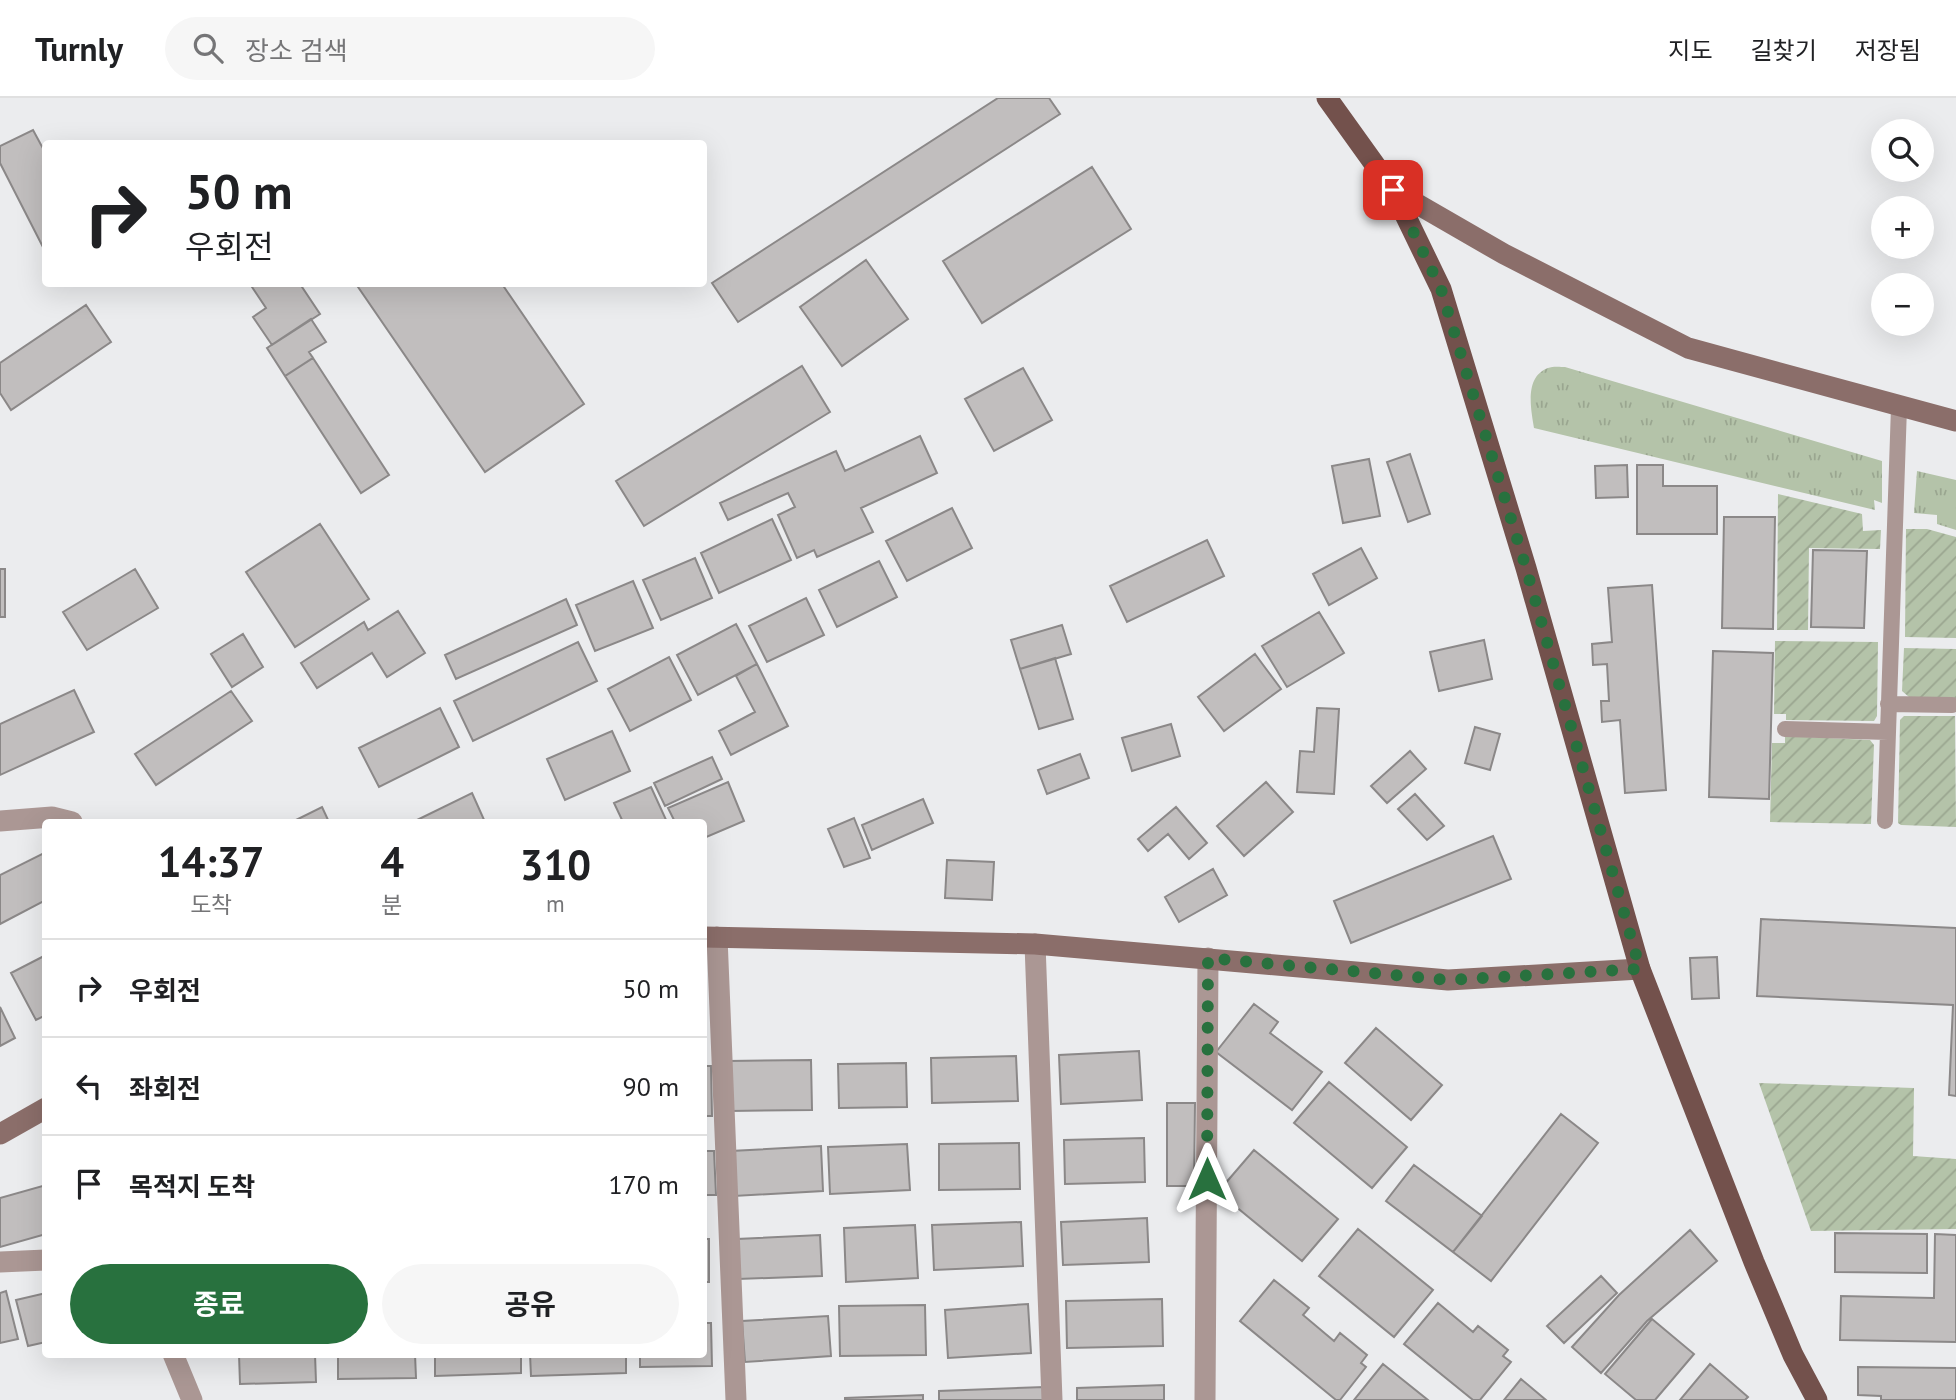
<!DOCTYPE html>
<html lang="ko">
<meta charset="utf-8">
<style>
body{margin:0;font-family:"PT Sans","Noto Sans KR",sans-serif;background:#f6f6f6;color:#202124;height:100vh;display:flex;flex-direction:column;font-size:26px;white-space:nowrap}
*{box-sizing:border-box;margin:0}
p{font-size:23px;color:#757577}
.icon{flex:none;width:38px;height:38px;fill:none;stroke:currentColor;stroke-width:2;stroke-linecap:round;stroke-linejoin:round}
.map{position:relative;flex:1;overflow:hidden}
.details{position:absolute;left:42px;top:721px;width:665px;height:539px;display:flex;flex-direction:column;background:#fff;border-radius:7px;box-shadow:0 7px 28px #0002}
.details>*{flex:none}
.guide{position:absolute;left:42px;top:42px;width:665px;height:147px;border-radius:7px;box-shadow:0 7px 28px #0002;background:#fff;color:#202124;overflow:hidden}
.buttons{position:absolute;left:1871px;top:21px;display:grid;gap:14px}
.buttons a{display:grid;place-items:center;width:63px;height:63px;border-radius:50%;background:#fff;box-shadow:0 7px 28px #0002;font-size:35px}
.pin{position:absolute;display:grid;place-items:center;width:60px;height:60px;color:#fff;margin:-30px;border-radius:14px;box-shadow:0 4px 10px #0006}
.me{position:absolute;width:77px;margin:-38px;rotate:0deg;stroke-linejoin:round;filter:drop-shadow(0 0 5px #0008)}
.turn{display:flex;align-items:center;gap:24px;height:147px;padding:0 28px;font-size:32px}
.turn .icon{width:91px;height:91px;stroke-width:2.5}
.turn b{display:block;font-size:49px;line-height:60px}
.eta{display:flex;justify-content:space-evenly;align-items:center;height:119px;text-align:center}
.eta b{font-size:42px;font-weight:700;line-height:49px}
.primary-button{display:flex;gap:14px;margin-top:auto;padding:14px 28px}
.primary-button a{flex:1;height:80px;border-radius:42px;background:#28713e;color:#fff;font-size:28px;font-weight:700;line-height:80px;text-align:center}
.primary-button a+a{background:#f6f6f6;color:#202124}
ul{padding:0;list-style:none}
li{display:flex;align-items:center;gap:21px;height:98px;padding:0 28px;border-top:2px solid #e0e0e0}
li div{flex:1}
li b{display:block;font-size:26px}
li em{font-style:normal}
header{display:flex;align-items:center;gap:42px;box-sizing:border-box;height:98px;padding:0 35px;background:#fff;border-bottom:2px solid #e0e0e0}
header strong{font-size:33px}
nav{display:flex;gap:38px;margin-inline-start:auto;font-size:24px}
.search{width:490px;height:63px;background:#f6f6f6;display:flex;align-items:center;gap:18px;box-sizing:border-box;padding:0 24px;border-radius:38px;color:#757577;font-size:26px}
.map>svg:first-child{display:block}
.grass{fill:url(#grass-tufts)}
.garden{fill:url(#garden-furrows)}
.building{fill:#c1bebe;stroke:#8b8888;stroke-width:2}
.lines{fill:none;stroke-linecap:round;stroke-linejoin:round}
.lane{stroke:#ab9794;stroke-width:16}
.street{stroke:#ab9794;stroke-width:21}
.secondary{stroke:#8b6e6a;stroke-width:21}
.primary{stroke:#73514c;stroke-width:21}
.route{stroke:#28713e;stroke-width:12;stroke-dasharray:0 21.6}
</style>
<header>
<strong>Turnly</strong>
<div class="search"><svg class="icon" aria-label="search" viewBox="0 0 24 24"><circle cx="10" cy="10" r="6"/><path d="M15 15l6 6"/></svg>장소 검색</div>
<nav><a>지도</a><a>길찾기</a><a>저장됨</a></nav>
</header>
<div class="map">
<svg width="1956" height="1302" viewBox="0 0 1956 1302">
<defs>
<pattern id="grass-tufts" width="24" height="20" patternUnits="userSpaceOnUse" patternTransform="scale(1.75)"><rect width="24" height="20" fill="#b4c3a9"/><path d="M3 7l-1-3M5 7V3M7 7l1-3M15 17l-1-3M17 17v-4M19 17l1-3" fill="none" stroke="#9aa690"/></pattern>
<pattern id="garden-furrows" width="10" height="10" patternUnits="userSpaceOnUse" patternTransform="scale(1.75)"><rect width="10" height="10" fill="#b4c3a9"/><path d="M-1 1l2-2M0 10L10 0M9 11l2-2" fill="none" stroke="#9aa690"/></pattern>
</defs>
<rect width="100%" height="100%" fill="#ebecee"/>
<path class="grass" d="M 1565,269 L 1882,363 L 1882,405 L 1874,402 L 1875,412 L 1534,330 C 1531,311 1524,279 1548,270 C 1553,268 1561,269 1565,269 Z
M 1917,373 L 1956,382 L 1956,432 L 1937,426 L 1937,417 L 1914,415 Z"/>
<path class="garden" d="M 1778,396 L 1862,416 L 1863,433 L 1881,432 L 1880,451 L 1809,450 L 1808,532 L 1777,532 Z
M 1906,431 L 1927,431 L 1956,439 L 1956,540 L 1905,539 Z
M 1775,543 L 1878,544 L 1877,618 L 1874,623 L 1786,622 L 1786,616 L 1774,616 Z
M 1904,550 L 1956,551 L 1956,600 L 1909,599 L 1902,593 Z
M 1904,618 L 1955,618 L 1956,729 L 1901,727 L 1898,725 L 1900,622 Z
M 1785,638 L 1870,642 L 1874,647 L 1871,726 L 1770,724 L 1772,645 L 1785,645 Z
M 1759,985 L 1914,990 L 1913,1058 L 1956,1061 L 1956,1131 L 1811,1133 Z"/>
<path class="building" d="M 998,0 L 1049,0 L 1060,16 L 738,224 L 712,185 Z
M 33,32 L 46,56 L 46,155 L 0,65 L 0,48 Z
M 1092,69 L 1131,131 L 982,225 L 943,163 Z
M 866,162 L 908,221 L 842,268 L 800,209 Z
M 250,186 L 300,186 L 320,216 L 272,247 L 253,219 L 266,210 Z
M 356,186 L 502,186 L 584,306 L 485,374 Z
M 86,207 L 111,244 L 11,312 L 0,295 L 0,265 Z
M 311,221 L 326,244 L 309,254 L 313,260 L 285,278 L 267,250 Z
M 313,260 L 389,377 L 361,395 L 285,278 Z
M 802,268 L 830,314 L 644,428 L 616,383 Z
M 1023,270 L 1052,322 L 994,353 L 965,301 Z
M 920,338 L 937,375 L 861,410 L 873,434 L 817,459 L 814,452 L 797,460 L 778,417 L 795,409 L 788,395 L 728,422 L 720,405 L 836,353 L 845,373 Z
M 1410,356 L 1430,416 L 1408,424 L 1387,364 Z
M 1369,361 L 1380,418 L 1343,425 L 1332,368 Z
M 1627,367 L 1628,399 L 1596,400 L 1595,368 Z
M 1637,367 L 1663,367 L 1663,388 L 1717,388 L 1717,436 L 1637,436 Z
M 952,410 L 972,450 L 907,483 L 886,443 Z
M 1724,419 L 1775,419 L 1773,531 L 1722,530 Z
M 772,421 L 791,462 L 719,495 L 701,455 Z
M 320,426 L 369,501 L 295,549 L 246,474 Z
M 1207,442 L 1224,478 L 1127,524 L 1110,488 Z
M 1361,450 L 1377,480 L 1329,507 L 1313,476 Z
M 1813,452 L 1867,453 L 1864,530 L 1811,529 Z
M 695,460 L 712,500 L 661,522 L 643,482 Z
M 879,463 L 897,499 L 837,529 L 819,492 Z
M 0,471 L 5,471 L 5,519 L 0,519 Z
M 135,471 L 158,510 L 87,552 L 63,514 Z
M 633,483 L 653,530 L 595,553 L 576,507 Z
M 1652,487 L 1666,692 L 1625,695 L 1620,622 L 1602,624 L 1601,603 L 1609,603 L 1607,566 L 1593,567 L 1592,546 L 1612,544 L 1608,490 Z
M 806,500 L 824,537 L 767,564 L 749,528 Z
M 566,501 L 577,527 L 456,581 L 445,557 Z
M 398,513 L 425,555 L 387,579 L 372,555 L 317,590 L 301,565 L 364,524 L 368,532 Z
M 1319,514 L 1344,555 L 1287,589 L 1262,548 Z
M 736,526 L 757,566 L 698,597 L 677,557 Z
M 1062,527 L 1071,556 L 1020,571 L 1011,542 Z
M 243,536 L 263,569 L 232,589 L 211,556 Z
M 1484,542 L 1492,581 L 1439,593 L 1430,554 Z
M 578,544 L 597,583 L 473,643 L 454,603 Z
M 1713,553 L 1773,555 L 1769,701 L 1709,699 Z
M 1255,556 L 1281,591 L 1224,633 L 1198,599 Z
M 669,559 L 691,602 L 630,633 L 608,591 Z
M 1055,560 L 1073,621 L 1039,631 L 1020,571 Z
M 757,566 L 788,628 L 731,657 L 719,633 L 755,614 L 736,578 Z
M 74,592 L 94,634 L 0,677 L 0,626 Z
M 231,593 L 252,623 L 156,687 L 135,656 Z
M 440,610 L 459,649 L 379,689 L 359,650 Z
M 1317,610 L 1339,611 L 1334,696 L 1297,694 L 1300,653 L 1314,654 Z
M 1171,626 L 1180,658 L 1132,673 L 1122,640 Z
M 1475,629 L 1500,636 L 1490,672 L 1465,665 Z
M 612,633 L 630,673 L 565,702 L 547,661 Z
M 1410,653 L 1426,671 L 1387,705 L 1371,688 Z
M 1080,656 L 1089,680 L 1047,696 L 1038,672 Z
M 712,659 L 722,681 L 665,708 L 654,685 Z
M 728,684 L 744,723 L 704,740 L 704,724 L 675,724 L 668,710 Z
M 1266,684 L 1293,714 L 1244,758 L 1217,728 Z
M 651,689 L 667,724 L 623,724 L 614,705 Z
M 472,695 L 485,724 L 413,724 Z
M 1415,696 L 1444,728 L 1427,742 L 1398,711 Z
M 923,701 L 933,725 L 872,752 L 862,727 Z
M 322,709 L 329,724 L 292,724 Z
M 1176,709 L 1207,745 L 1189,761 L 1168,736 L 1148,753 L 1138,741 Z
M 854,720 L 870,760 L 844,769 L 828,731 Z
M 1493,738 L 1511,781 L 1351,845 L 1334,803 Z
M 46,754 L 46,802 L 0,826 L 0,777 Z
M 947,762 L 994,764 L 992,802 L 945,800 Z
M 1213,771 L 1227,797 L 1179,824 L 1165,799 Z
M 1761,821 L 1956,830 L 1956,998 L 1949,997 L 1953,907 L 1757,898 Z
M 46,857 L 46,917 L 36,922 L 11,875 Z
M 1717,859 L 1719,900 L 1692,901 L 1690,860 Z
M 1254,906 L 1278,924 L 1270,935 L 1322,974 L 1292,1012 L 1216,954 Z
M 0,909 L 15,940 L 0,948 Z
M 1376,930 L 1442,987 L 1411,1022 L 1345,965 Z
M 1139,953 L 1142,1002 L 1061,1006 L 1059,957 Z
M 1016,958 L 1018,1003 L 932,1005 L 931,960 Z
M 811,962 L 812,1012 L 730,1013 L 729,963 Z
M 906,965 L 907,1009 L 839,1010 L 838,966 Z
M 704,968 L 711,968 L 712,1018 L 704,1018 Z
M 1329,984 L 1407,1049 L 1372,1090 L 1294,1025 Z
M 1167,1005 L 1195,1005 L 1194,1088 L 1167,1088 Z
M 1561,1016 L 1598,1045 L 1491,1183 L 1453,1154 Z
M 1144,1040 L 1145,1084 L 1065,1086 L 1064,1042 Z
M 1019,1045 L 1020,1091 L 939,1092 L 939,1046 Z
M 907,1046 L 910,1092 L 830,1096 L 828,1049 Z
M 821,1048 L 823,1093 L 734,1098 L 731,1053 Z
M 1254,1052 L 1338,1121 L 1302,1163 L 1218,1094 Z
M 704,1053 L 714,1053 L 716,1097 L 704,1097 Z
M 1414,1067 L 1482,1118 L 1453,1154 L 1386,1103 Z
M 46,1087 L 46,1136 L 0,1149 L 0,1100 Z
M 1147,1120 L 1149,1164 L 1063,1167 L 1061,1124 Z
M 1021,1124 L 1023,1168 L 934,1172 L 932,1127 Z
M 915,1127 L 918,1180 L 846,1184 L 844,1130 Z
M 1358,1131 L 1433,1192 L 1394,1239 L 1319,1178 Z
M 1690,1132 L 1717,1163 L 1647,1223 L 1601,1275 L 1572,1249 L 1619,1197 Z
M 1835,1135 L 1927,1136 L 1927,1175 L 1835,1174 Z
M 1935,1136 L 1956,1137 L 1956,1244 L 1840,1242 L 1841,1198 L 1934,1200 Z
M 820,1137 L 822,1178 L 738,1181 L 737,1141 Z
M 704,1141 L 709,1141 L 709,1184 L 704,1184 Z
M 1601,1178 L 1617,1195 L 1564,1245 L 1547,1228 Z
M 1274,1182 L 1309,1210 L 1303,1217 L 1334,1243 L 1340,1235 L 1367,1257 L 1361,1265 L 1366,1269 L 1340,1302 L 1336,1302 L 1240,1223 Z
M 6,1193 L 18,1241 L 0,1245 L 0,1195 Z
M 46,1195 L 46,1244 L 28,1248 L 16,1202 Z
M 1162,1201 L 1163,1248 L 1067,1250 L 1066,1203 Z
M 1438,1205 L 1473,1234 L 1478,1228 L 1508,1252 L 1503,1258 L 1511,1264 L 1480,1302 L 1473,1302 L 1404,1246 Z
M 1028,1206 L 1031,1255 L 948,1260 L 945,1212 Z
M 925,1207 L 926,1257 L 840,1258 L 839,1208 Z
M 828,1218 L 831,1258 L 745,1264 L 742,1223 Z
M 1652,1221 L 1694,1256 L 1655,1302 L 1636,1302 L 1605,1276 Z
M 704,1225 L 711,1225 L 712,1268 L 640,1269 L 640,1256 L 704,1256 Z
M 239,1256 L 315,1256 L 316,1284 L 240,1286 Z
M 338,1256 L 415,1256 L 416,1280 L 338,1281 Z
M 435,1256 L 521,1256 L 521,1275 L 435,1278 Z
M 530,1256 L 626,1256 L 626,1275 L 531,1278 Z
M 1383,1266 L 1428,1302 L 1354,1302 Z
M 1710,1266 L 1748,1299 L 1745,1302 L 1680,1302 Z
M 1858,1269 L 1956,1270 L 1956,1302 L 1881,1302 L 1881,1298 L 1858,1297 Z
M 1521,1281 L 1546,1302 L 1504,1302 Z
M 1164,1287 L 1164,1302 L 1077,1302 L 1077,1290 Z
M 1044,1289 L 1045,1302 L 939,1302 L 939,1293 Z
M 923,1297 L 923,1302 L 845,1302 L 845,1300 Z"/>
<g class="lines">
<path class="lane" d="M 1888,606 L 1952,607
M 1785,631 L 1888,634
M 1885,723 L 1899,309"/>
<path class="street" d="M 0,723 L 52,719 L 72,724
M 717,839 L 736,1302
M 1035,846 L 1052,1302
M 0,1164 L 46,1162
M 173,1256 L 192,1302
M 1205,1302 L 1208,860"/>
<path class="secondary" d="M 1393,92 L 1504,156 L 1688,250 L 1956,323
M 704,839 L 1035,846 L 1448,882 L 1640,871
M 0,1036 L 46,1010"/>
<path class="primary" d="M 1327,0 L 1393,92 L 1441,191 L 1526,470 L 1640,871 L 1754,1164 L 1793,1257 L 1817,1302"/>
</g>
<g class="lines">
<path class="route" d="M 1207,1081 L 1208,860 L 1448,882 L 1640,871 L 1526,470 L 1441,191 L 1393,92"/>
</g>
</svg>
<div class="buttons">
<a><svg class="icon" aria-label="search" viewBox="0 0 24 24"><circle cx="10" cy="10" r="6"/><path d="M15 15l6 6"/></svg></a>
<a>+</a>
<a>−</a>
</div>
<div class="pin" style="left:1393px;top:92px;background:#d93025"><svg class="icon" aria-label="arrive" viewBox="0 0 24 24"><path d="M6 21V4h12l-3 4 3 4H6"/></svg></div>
<svg class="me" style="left:1207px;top:1081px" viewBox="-20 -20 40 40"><path d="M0-17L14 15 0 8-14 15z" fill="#28713e" stroke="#fff" stroke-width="4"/></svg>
<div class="guide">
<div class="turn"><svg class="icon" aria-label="right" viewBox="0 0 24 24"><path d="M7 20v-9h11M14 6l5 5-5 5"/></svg><div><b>50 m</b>우회전</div></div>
</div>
<section class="details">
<div class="eta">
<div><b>14:37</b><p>도착</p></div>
<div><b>4</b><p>분</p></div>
<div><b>310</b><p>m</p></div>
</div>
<ul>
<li><svg class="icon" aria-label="right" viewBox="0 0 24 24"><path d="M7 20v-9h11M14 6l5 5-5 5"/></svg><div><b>우회전</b></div><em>50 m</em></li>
<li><svg class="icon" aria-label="left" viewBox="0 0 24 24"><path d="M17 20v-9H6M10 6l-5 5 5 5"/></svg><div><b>좌회전</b></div><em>90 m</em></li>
<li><svg class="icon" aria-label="arrive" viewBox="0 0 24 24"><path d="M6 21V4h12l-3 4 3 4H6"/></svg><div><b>목적지 도착</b></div><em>170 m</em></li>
</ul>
<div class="primary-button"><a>종료</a><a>공유</a></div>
</section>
</div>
